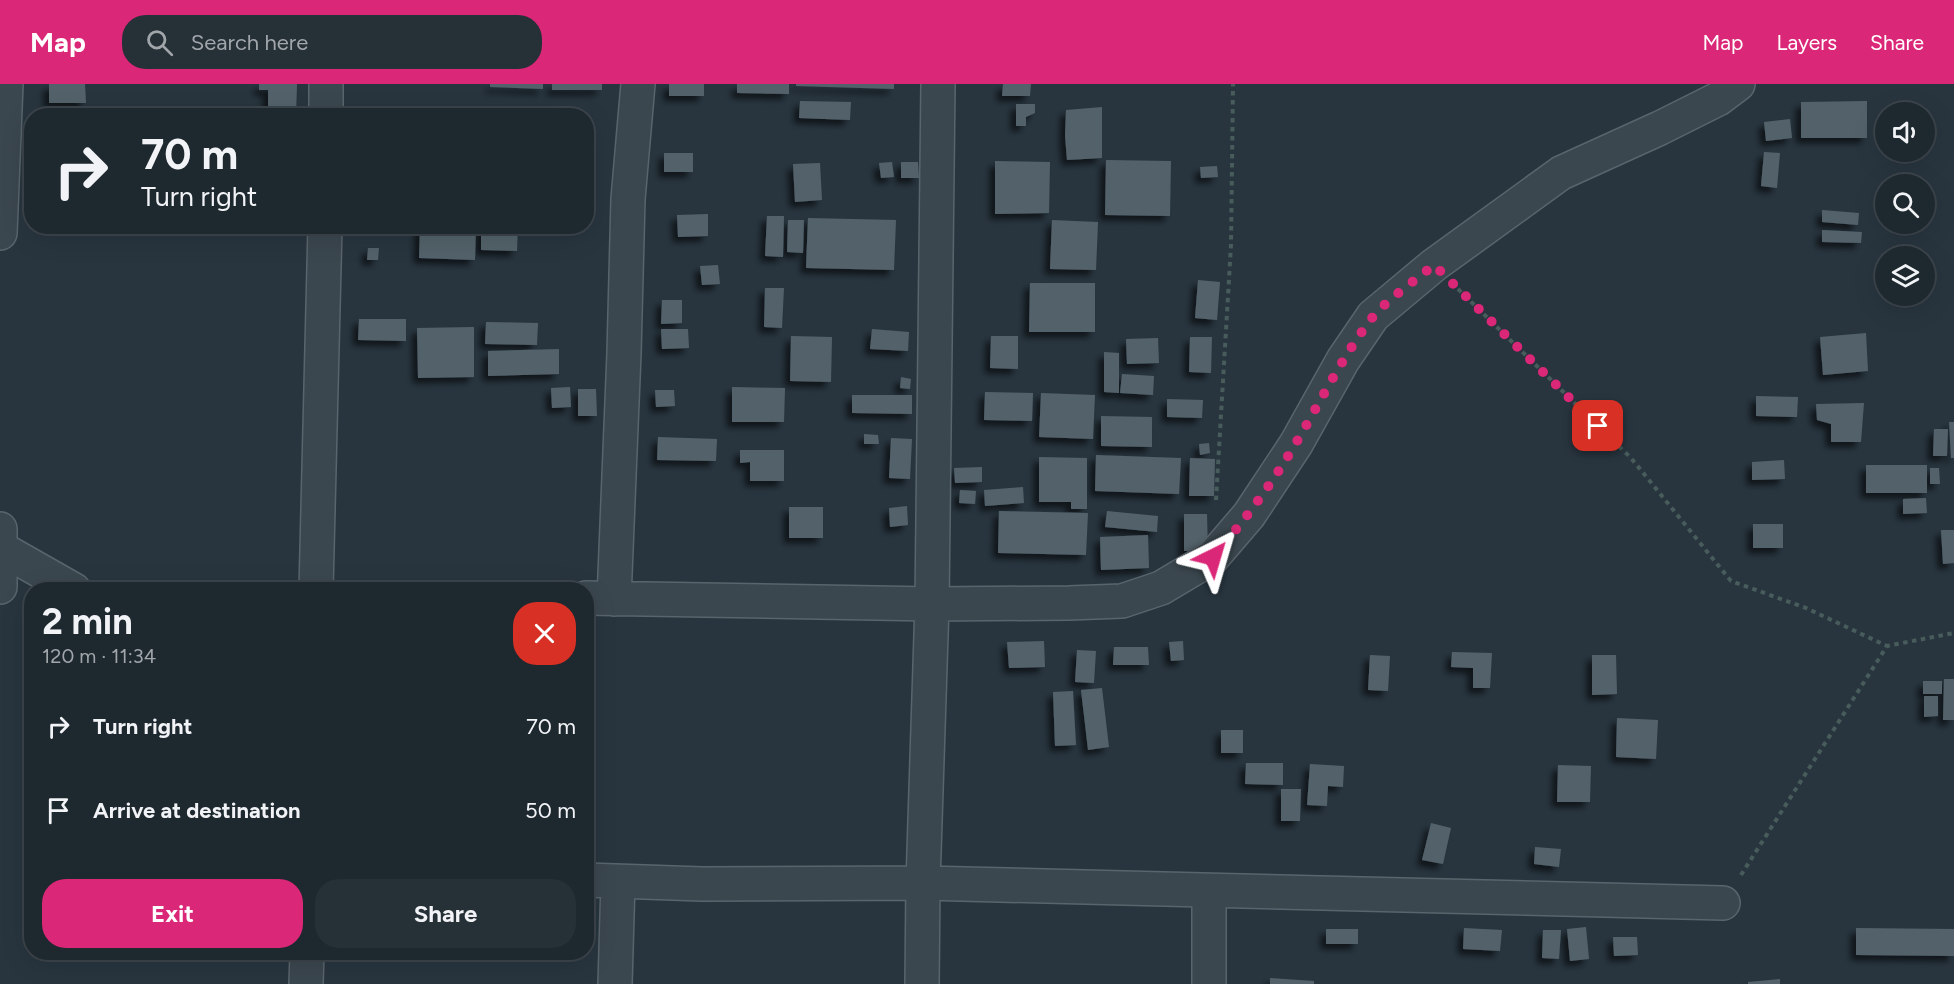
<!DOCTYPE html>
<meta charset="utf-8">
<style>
body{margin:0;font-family:Figtree,sans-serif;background:#263037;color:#f1f3f6;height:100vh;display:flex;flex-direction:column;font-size:22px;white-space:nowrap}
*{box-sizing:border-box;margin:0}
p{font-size:20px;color:#a1a6aa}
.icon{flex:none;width:33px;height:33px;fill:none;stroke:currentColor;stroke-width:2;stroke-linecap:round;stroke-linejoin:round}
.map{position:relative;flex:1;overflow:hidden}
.side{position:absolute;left:24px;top:498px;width:570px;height:378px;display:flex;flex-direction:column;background:#1e282f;border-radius:24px;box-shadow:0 6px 24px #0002,0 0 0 2px #3c444b}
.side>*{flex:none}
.top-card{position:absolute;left:24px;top:24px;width:570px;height:126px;border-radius:24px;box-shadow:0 6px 24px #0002,0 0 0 2px #3c444b;background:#1e282f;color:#f1f3f6;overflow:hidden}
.buttons{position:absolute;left:1875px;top:18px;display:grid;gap:12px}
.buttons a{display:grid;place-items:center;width:60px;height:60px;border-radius:50%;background:#1e282f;box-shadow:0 6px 24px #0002,0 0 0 2px #3c444b;font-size:30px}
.pin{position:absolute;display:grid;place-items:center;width:51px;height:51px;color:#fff;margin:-26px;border-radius:12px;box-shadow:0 3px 9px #0006}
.me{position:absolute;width:66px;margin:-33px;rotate:40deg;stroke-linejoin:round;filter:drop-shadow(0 0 4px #0008)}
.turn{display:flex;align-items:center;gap:21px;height:126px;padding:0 18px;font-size:27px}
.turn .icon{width:78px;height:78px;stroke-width:2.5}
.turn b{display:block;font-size:42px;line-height:51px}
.round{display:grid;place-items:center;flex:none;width:63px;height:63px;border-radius:24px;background:#263037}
.headline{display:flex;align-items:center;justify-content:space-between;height:102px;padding:0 18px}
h1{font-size:36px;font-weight:700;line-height:45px}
.action{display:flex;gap:12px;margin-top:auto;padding:12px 18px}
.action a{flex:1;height:69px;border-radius:24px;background:#db2777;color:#fff;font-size:24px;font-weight:700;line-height:69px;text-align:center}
.action a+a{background:#263037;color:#f1f3f6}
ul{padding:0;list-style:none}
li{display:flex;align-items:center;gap:18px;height:84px;padding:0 18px}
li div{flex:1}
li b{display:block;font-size:22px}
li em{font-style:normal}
header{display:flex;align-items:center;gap:36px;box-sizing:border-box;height:84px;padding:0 30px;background:#db2777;color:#fff}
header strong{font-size:28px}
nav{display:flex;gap:33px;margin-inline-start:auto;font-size:21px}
.search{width:420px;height:54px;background:#263037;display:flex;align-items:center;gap:15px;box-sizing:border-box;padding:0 21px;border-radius:24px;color:#a1a6aa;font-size:22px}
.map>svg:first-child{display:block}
.building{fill:#53626b;filter:url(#shadow)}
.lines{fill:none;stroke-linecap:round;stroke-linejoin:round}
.minor-casing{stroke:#59656c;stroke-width:36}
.path{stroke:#485c5b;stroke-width:4;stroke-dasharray:4.5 4.5;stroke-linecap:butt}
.minor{stroke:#3b474f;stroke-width:33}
.route{stroke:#db2777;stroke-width:10;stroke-dasharray:0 18}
</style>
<header>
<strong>Map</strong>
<div class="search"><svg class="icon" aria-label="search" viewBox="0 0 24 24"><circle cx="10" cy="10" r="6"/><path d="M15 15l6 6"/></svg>Search here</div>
<nav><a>Map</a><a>Layers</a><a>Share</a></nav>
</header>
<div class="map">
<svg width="1954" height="900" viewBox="0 0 1954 900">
<defs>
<filter id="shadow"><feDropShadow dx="-5.5" dy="5.5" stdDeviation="3" flood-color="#0009"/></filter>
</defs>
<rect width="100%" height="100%" fill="#28353f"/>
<path class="building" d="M 49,0 L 85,0 L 86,19 L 49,19 Z
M 259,0 L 297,0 L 296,32 L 268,32 L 268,6 L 259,6 Z
M 490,0 L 543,0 L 543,5 L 490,3 Z
M 552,0 L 602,0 L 602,6 L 552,6 Z
M 669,0 L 704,0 L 704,12 L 669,12 Z
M 737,0 L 789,0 L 789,10 L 737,9 Z
M 796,0 L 894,0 L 894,5 L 796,2 Z
M 1003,0 L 1031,0 L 1030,12 L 1002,12 Z
M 800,17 L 851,18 L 850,36 L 799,34 Z
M 1867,17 L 1867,54 L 1801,54 L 1801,18 Z
M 1016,20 L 1035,20 L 1035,29 L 1026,33 L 1026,42 L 1016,42 Z
M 1102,23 L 1102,74 L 1067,76 L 1065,52 L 1066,26 Z
M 1790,35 L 1792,54 L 1766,57 L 1764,38 Z
M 1764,68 L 1780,69 L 1777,104 L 1761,102 Z
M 664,69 L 693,69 L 693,88 L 664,88 Z
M 1106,76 L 1171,77 L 1170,132 L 1105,131 Z
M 995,77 L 1050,78 L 1049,129 L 995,130 Z
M 892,78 L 894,93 L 881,94 L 879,79 Z
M 901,78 L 918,78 L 919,94 L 901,94 Z
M 820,79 L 822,116 L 795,118 L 793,80 Z
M 1217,82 L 1218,93 L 1201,94 L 1200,83 Z
M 1822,126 L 1859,129 L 1858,141 L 1822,138 Z
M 708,130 L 708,152 L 678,153 L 677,131 Z
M 767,132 L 784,132 L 783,173 L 765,172 Z
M 808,134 L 896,136 L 894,186 L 806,184 Z
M 788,136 L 804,136 L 803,169 L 787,168 Z
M 1052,136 L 1098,138 L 1096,186 L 1050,185 Z
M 420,142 L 476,142 L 475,176 L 419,174 Z
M 481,142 L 518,142 L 517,167 L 481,166 Z
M 1822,146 L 1862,148 L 1861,159 L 1822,158 Z
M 368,164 L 379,164 L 378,176 L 367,176 Z
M 718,181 L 720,200 L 702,201 L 700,182 Z
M 1198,196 L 1220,198 L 1217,236 L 1195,234 Z
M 1030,199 L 1095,199 L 1095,248 L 1029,248 Z
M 765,204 L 784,204 L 782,244 L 764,243 Z
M 662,216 L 682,216 L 682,239 L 661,240 Z
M 359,235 L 406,235 L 406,257 L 358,256 Z
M 486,238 L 538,239 L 537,261 L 485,260 Z
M 474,243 L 474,293 L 418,294 L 417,244 Z
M 661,245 L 688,245 L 689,264 L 662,265 Z
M 872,245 L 909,248 L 908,267 L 870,265 Z
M 1866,249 L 1868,287 L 1823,291 L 1820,253 Z
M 791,252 L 832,253 L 831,298 L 790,297 Z
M 991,252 L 1018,252 L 1018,285 L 990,284 Z
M 1190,253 L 1212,253 L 1211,289 L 1189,288 Z
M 1158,254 L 1159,279 L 1127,280 L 1126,255 Z
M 559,265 L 559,290 L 488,292 L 488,267 Z
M 1104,268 L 1119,269 L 1119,309 L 1104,308 Z
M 1122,290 L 1154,292 L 1153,311 L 1120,309 Z
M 901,293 L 911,295 L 910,305 L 900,304 Z
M 570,303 L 571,323 L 552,324 L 551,304 Z
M 732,303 L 785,304 L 784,338 L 732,338 Z
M 578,305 L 596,305 L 597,332 L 578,332 Z
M 655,306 L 674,306 L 675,322 L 656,323 Z
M 985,308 L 1033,309 L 1032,337 L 984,336 Z
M 1041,309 L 1095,311 L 1093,355 L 1039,353 Z
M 852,311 L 912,311 L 912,330 L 852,329 Z
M 1756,312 L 1798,313 L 1797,333 L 1756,332 Z
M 1167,315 L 1203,316 L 1202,334 L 1167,333 Z
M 1864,319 L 1861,358 L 1831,358 L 1831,340 L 1817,336 L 1816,320 Z
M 1101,332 L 1152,333 L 1152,363 L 1101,362 Z
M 1949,338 L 1954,338 L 1954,374 L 1951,374 Z
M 1934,345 L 1948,345 L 1947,372 L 1933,372 Z
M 864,350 L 878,351 L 879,360 L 864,360 Z
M 658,353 L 717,355 L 716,377 L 657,376 Z
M 891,354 L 912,355 L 910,395 L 889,394 Z
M 1209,359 L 1210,369 L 1200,371 L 1199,360 Z
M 740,366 L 784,366 L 784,397 L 750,397 L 750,378 L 740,379 Z
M 1096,371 L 1181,374 L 1179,410 L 1095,407 Z
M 1039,373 L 1087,374 L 1087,425 L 1071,425 L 1071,418 L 1039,418 Z
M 1190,374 L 1215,375 L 1214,412 L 1189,412 Z
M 1784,376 L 1785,395 L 1752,396 L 1752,378 Z
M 1866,381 L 1927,381 L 1927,409 L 1866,409 Z
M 982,383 L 982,398 L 955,399 L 954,384 Z
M 1930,384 L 1939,384 L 1940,400 L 1930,400 Z
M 1023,403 L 1024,419 L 985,422 L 984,406 Z
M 960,406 L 976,407 L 975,420 L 959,419 Z
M 1926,414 L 1927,429 L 1903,430 L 1903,415 Z
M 907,422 L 908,441 L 890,443 L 889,424 Z
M 789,423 L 823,423 L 823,454 L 789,454 Z
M 999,427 L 1088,429 L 1086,471 L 998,469 Z
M 1107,427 L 1158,432 L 1157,448 L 1105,443 Z
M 1184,430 L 1207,430 L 1208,467 L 1184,467 Z
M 1753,440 L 1783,440 L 1783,464 L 1753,464 Z
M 1941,446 L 1954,446 L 1954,479 L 1943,480 Z
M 1148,451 L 1149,484 L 1101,486 L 1100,453 Z
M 1044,557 L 1045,583 L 1009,584 L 1007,558 Z
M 1183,557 L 1184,576 L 1171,577 L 1169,558 Z
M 1114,563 L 1148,563 L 1149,581 L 1113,581 Z
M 1077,566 L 1096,567 L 1094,599 L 1075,598 Z
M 1452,568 L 1492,569 L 1490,604 L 1473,604 L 1473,584 L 1451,583 Z
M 1370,571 L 1390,572 L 1388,607 L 1368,606 Z
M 1592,571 L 1616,571 L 1617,610 L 1592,611 Z
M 1944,595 L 1954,595 L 1954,636 L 1943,636 Z
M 1923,597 L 1942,597 L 1942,610 L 1923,610 Z
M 1102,604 L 1109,663 L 1088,666 L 1081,606 Z
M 1073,607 L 1076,661 L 1055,662 L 1053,608 Z
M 1924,612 L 1938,612 L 1938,632 L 1924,633 Z
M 1617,634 L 1658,636 L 1656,675 L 1616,673 Z
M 1221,646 L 1243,646 L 1243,669 L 1221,669 Z
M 1246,679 L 1283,679 L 1283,701 L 1245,700 Z
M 1310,680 L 1344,682 L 1343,703 L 1328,702 L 1327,722 L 1307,721 Z
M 1558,681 L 1591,682 L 1590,718 L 1557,718 Z
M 1281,705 L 1301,705 L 1300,737 L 1281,737 Z
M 1431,739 L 1451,744 L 1443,780 L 1422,776 Z
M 1535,763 L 1561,765 L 1559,783 L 1534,780 Z
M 1586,843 L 1589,875 L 1570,877 L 1567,845 Z
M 1464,844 L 1502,846 L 1500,867 L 1463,865 Z
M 1856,844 L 1954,845 L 1954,872 L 1856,871 Z
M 1326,845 L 1358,845 L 1358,860 L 1326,860 Z
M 1543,846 L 1561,846 L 1559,875 L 1542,874 Z
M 1613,853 L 1637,853 L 1638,871 L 1614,872 Z
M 1270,894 L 1314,897 L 1314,900 L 1270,900 Z
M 1780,895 L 1780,900 L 1748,900 L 1748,898 Z"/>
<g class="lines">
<defs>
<path id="minor" d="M 326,0 L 326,32
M 0,149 L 6,0
M 0,464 L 74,506
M 0,503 L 0,445
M 316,506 L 325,142
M 586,514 L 932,520 L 1069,519 L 1122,517 L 1161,504 L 1213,473 L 1249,431 L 1296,360 L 1343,276 L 1373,232 L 1434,181 L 1561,89 L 1660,44 L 1718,15 L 1738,0
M 614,515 L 624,269 L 628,115 L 638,0
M 586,796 L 702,800 L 923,799 L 1723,819
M 306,900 L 307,868
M 615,900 L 618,798
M 922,900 L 923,799 L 932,520 L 938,0
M 1209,900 L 1209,807"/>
</defs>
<use href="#minor" class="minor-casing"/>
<path class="path" d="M 1458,205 L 1631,374 L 1731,497 L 1806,524 L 1887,562
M 1216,416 L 1231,161 L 1233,0
M 1741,791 L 1887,562 L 1954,549"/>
<use href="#minor" class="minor"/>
</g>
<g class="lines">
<path class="route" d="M 1213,473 C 1245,436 1271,401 1296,359 C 1321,317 1342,273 1372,234 C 1384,218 1417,195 1434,181 L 1598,342"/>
</g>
</svg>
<div class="buttons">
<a><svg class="icon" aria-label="sound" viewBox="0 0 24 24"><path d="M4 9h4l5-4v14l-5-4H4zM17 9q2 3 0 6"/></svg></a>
<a><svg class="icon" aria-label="search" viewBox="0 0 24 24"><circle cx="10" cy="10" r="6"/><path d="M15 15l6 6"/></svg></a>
<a><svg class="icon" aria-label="layers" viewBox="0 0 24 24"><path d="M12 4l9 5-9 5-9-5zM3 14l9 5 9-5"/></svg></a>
</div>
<div class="pin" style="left:1598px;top:342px;background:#d93025"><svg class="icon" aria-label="arrive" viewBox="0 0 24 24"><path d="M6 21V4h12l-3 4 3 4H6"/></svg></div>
<svg class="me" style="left:1213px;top:473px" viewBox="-20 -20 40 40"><path d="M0-17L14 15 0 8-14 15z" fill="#db2777" stroke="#fff" stroke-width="4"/></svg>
<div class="top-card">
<div class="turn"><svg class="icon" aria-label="right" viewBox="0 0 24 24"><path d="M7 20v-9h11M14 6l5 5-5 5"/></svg><div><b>70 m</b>Turn right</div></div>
</div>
<section class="side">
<div class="headline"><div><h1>2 min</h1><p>120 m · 11:34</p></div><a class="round" style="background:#d93025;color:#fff"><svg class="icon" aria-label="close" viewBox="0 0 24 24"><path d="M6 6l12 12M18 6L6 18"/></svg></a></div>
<ul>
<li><svg class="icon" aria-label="right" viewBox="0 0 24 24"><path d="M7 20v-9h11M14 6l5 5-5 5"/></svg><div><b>Turn right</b></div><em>70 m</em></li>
<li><svg class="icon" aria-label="arrive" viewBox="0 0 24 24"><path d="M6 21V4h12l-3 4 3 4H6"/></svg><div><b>Arrive at destination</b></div><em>50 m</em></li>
</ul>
<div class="action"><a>Exit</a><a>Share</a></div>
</section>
</div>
